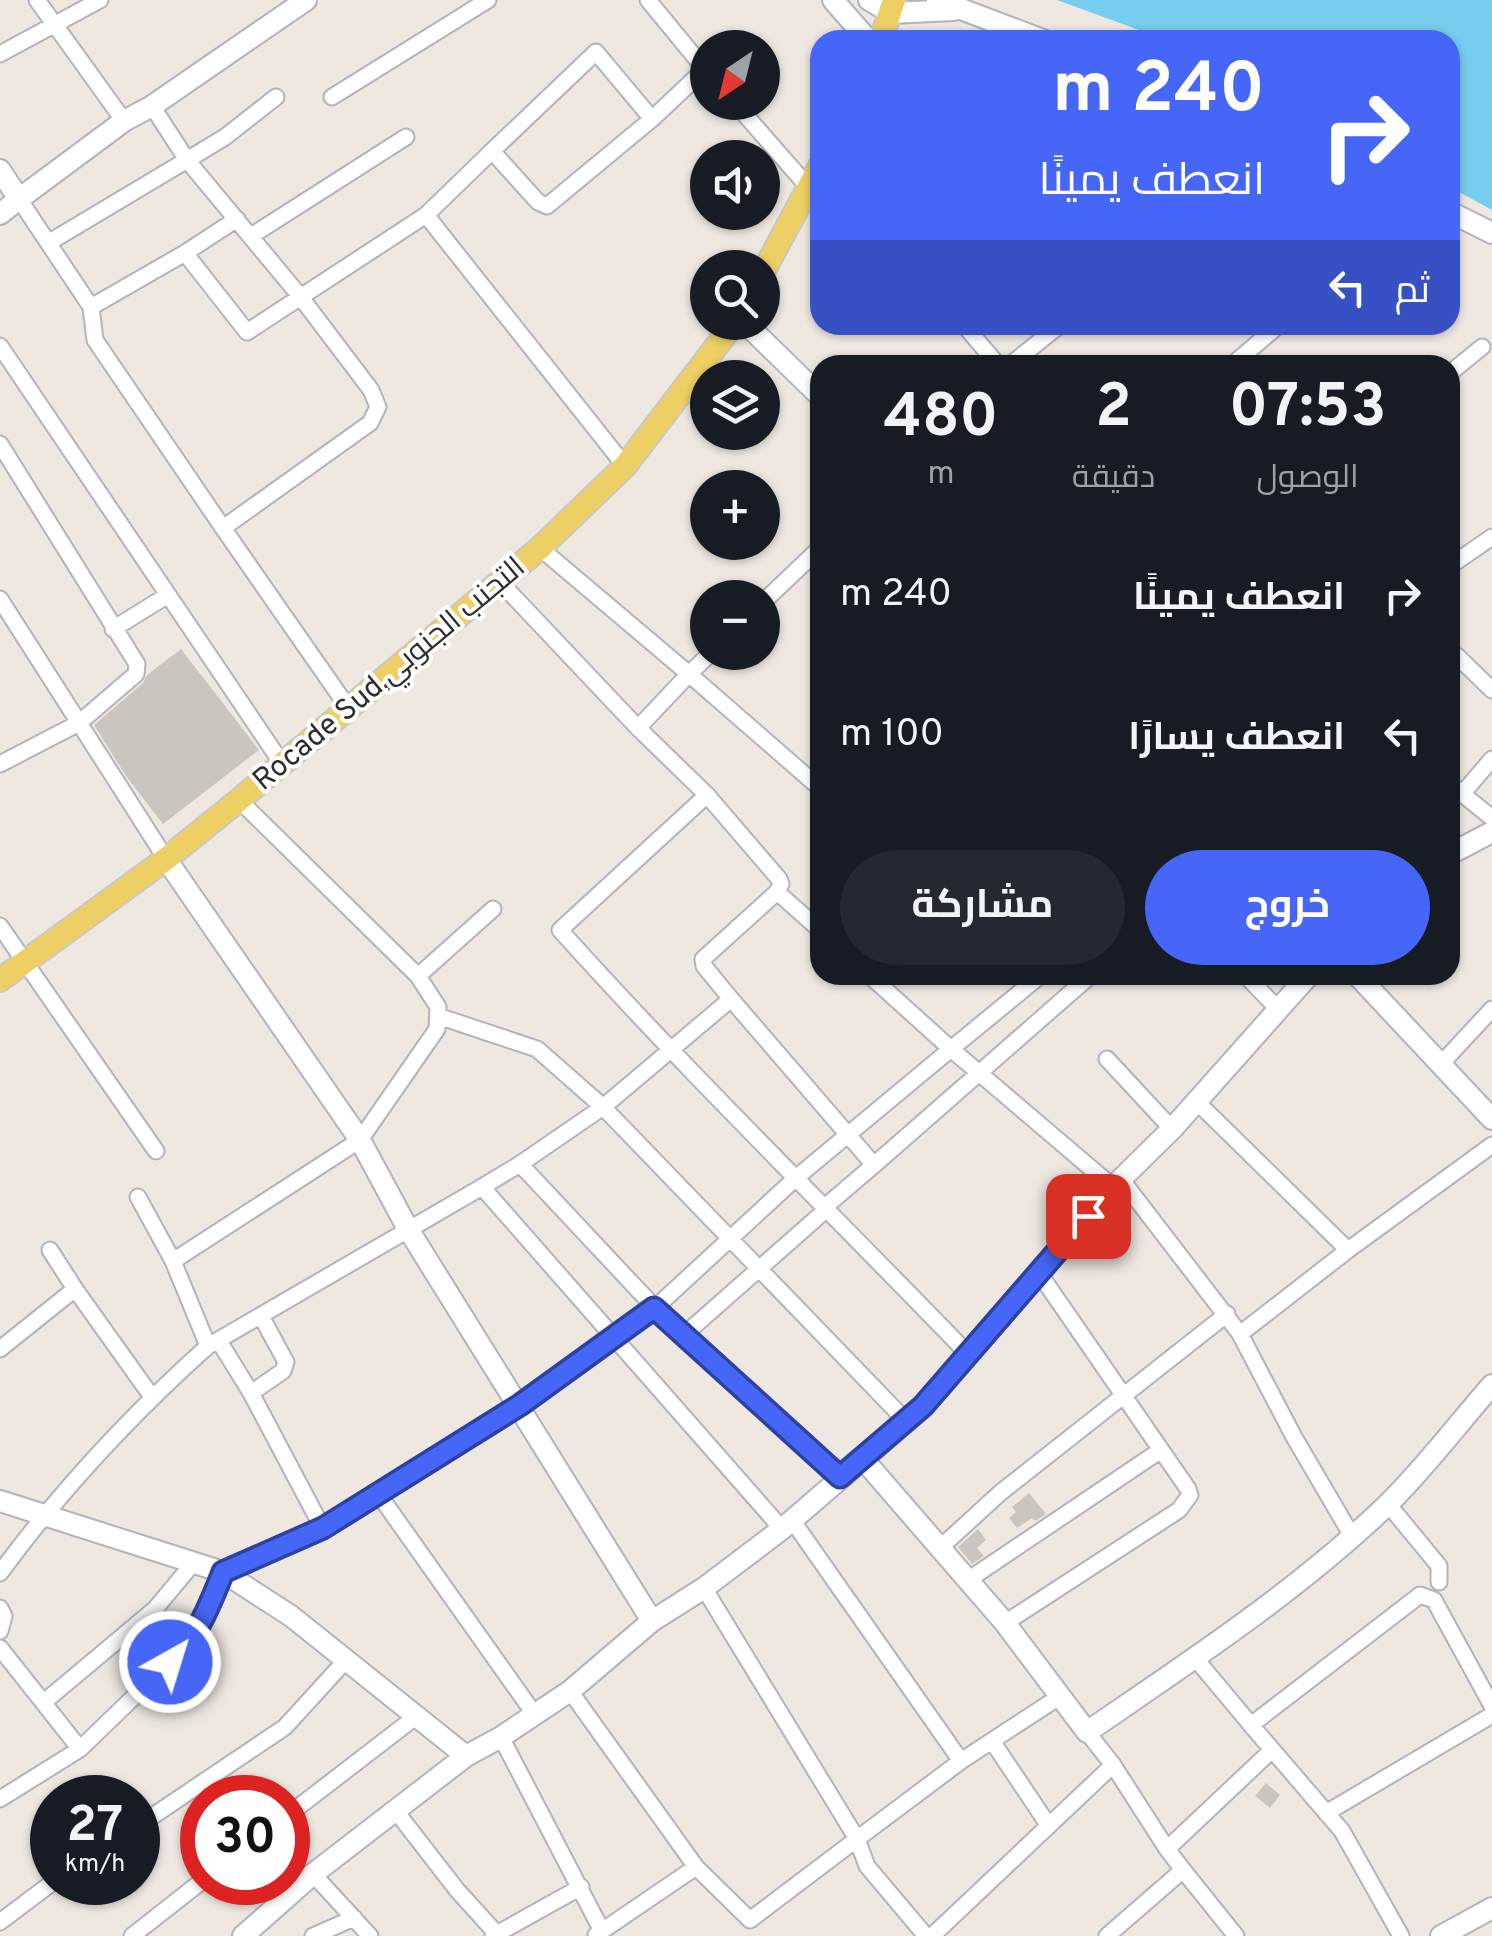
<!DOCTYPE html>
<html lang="ar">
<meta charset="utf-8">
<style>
body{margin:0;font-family:Overpass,Cairo,sans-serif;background:#242831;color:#f1f3f6;direction:rtl;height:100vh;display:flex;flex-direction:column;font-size:38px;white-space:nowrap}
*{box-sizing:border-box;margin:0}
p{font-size:32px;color:#9ea1a6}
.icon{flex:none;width:55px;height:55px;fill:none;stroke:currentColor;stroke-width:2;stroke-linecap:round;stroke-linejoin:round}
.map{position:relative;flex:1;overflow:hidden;direction:ltr}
.drawer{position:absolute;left:810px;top:355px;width:650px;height:630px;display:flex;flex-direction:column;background:#171b24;border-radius:30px;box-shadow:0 2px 8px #0004;direction:rtl}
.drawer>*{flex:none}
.top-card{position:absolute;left:810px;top:30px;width:650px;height:305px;border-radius:30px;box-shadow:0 2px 8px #0004;direction:rtl;background:#4566f6;color:#fff;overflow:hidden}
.needle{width:65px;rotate:215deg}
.fabs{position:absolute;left:690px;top:30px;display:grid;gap:20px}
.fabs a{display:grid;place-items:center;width:90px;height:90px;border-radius:50%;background:#171b24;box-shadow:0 2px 8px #0004;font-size:50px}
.speed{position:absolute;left:30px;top:1775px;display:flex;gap:20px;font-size:50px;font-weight:700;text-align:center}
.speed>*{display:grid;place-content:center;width:130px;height:130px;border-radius:50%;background:#171b24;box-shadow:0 2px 8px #0004;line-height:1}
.speed small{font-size:25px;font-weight:400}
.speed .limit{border:15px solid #d22;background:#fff;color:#111}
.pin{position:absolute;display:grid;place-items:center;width:85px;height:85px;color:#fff;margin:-42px;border-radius:20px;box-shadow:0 5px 15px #0006}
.me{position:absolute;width:110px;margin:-55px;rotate:39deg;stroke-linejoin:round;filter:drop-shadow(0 0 8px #0008)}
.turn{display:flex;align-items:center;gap:35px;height:210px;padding:0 30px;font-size:45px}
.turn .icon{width:130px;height:130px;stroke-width:2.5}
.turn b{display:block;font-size:70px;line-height:85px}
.then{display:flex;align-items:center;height:95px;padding:0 30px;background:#0003;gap:20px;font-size:38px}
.eta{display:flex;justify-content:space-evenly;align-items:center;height:170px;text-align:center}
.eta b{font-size:60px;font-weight:700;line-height:70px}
.button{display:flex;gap:20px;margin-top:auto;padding:20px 30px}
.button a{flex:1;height:115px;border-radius:60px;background:#4566f6;color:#fff;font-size:40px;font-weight:700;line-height:115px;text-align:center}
.button a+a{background:#242831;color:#f1f3f6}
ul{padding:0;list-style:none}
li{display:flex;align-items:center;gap:30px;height:140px;padding:0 30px}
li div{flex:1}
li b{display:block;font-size:38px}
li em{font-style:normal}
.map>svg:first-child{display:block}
.water{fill:#77cded}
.building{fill:#cac6bf}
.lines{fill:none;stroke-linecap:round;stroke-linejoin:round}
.street-casing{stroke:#b1b3bd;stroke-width:19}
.secondary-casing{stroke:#b1b3bd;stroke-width:24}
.primary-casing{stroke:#c8c8c8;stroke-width:26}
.street{stroke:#fff;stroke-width:15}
.secondary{stroke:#fff;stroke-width:20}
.primary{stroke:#eecf65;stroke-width:22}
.route-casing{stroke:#2d42a0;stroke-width:25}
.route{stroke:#4566f6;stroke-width:18}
.labels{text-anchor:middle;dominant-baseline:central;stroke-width:8;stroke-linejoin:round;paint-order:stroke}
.street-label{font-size:30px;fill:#2d2d2d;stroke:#fff}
</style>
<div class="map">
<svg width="1492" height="1936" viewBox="0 0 1492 1936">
<rect width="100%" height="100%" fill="#eee8e1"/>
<path class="water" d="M 1057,0 L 1492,0 L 1492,210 L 1450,187 L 1450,40 L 1166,40 Z"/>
<path class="building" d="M 181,649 L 259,750 L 163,824 L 126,776 L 94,725 L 143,683 L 147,675 Z
M 1029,1493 L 1046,1514 L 1035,1521 L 1032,1518 L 1017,1528 L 1009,1518 L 1016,1512 L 1012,1507 Z
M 978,1529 L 986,1540 L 977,1548 L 984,1556 L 972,1564 L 958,1547 Z
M 1266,1783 L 1280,1795 L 1270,1808 L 1255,1796 Z"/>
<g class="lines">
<defs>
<path id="street" d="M 37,0 L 124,121
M 648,0 L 708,73
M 0,54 L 100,0
M 332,97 L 488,0
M 734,102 L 810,189
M 152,106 L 187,160 L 225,137 L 276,97
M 652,119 L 596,52 L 492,151 L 538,202 L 547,206 L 652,119 L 705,69
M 19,199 L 91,307 L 95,340 L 223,528 L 370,423 L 378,407 L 371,390 L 299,295 L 187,160 L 48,243
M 426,215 L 625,466
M 251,236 L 406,137
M 185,253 L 247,332 L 426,215 L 492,151
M 91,307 L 185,253 L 237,219
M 964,325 L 998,365
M 0,346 L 283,765
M 1010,365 L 1060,325
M 1232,365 L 1279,325
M 1450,373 L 1482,347
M 0,444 L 137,664 L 136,674 L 79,723 L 0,764
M 223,528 L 349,709
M 540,548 L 689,674 L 712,652
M 1450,566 L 1492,537
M 500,582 L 638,728 L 689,674 L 820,788
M 0,599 L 166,859
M 762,603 L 820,548
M 113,629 L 168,595
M 1450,663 L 1457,656 L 1492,690
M 638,728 L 707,795 L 779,879 L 781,884 L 777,892 L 820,930
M 1450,784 L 1492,818
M 1462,794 L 1492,759
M 707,795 L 560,930 C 691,1076 832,1213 968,1354
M 0,926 L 156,1151
M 869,975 L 951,1049 L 1041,975
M 1245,975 L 1278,1009
M 418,976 L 493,909
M 731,999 L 874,1165 L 826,1206
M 438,1016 L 537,1049 L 603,1107 L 906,1421
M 1107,1059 L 1172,1129
M 1441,1064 L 1492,1009
M 1197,1102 L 1348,1250 L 1240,1334
M 520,1164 L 603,1107 L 731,999 L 704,966 L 703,959 L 777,892
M 874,1165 L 1091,975
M 1121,1179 L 1240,1334 L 1294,1437 L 1352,1536
M 482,1187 L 520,1164 L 655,1308 L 840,1477
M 138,1197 L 173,1261
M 50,1250 L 75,1289
M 1348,1250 L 1492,1145
M 684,1335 L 828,1208
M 219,1341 L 251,1393 L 323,1529
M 208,1346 L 482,1187 L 782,1529
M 0,1349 L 75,1289 L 152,1397
M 251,1393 L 283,1371 L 286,1362 L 261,1316
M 1388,1504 L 1439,1566 L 1439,1582
M 792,1520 L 961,1761
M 941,1547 L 1000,1493 L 1227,1314
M 0,1573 C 61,1490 131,1415 208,1346 L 173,1261 L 360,1140 L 437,1029 L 438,1007 L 418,976 L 239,800
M 968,1580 L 1161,1450
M 704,1588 L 857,1839 L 961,1761 L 1059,1697
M 0,1608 L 4,1616 L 0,1631
M 1005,1623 L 1179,1510 L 1190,1495 L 1188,1489 L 1039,1273
M 0,1648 L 80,1749 L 0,1799
M 1195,1658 L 1251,1725 L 1420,1595 L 1434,1600 L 1492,1706
M 170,1662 C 198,1636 209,1607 223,1572 L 323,1529 L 377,1492
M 570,1691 L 696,1867 L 750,1920 L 857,1839 L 867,1866 L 926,1936
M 44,1702 L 155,1609
M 535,1715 L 377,1492 L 519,1405 L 655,1308 L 797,1177 L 951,1049 L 1113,1187
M 1251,1725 L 1342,1831 L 1401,1936
M 1087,1732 L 1113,1765 L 1167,1849 L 1272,1750
M 501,1737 L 602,1931
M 992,1741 L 1049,1826
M 80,1749 L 170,1662 L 155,1609 L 195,1561
M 395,1810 L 457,1890 L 496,1933
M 1326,1813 L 1492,1715
M 288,1815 L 418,1715
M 138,1826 L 285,1727 L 347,1659
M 1183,1870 L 1236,1936
M 313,1874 L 370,1936
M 0,1922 L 53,1882
M 596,1935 L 696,1867
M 132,1936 L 202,1881
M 313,1936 L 354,1918
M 493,1936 L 581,1887
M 932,1936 L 1113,1765
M 1107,1936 L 1183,1870 L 1167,1849"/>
<path id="secondary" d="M 833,0 L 868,40
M 869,0 L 891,13 L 954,10
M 937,0 L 1043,40
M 0,170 L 19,199 L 0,214
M 19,199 L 124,121 L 152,106 L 306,0
M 1450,212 L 1492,233
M 744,322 L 820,396
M 1450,854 L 1492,832
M 166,859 L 360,1140 L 408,1229 L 652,1621
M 1357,975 L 1492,1119
M 863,1459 L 1005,1623 L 1087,1732 C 1189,1662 1296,1592 1386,1506 C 1424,1469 1457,1425 1492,1385
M 0,1501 L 223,1572 L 291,1616 L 466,1756
M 243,1936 L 313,1874 L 466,1756 L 501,1737 L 570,1691 L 652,1621 L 704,1588 L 782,1529 L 923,1407 L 1113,1187 L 1172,1129 L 1309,975
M 1441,1936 L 1492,1908"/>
<path id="primary" d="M 881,40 L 894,0
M 762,274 L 820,166
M 0,980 L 166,859 L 239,800 L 540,548 L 625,466 L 735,322"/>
</defs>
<use href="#street" class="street-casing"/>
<use href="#secondary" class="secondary-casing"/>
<use href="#primary" class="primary-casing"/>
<use href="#street" class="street"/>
<use href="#secondary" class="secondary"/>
<use href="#primary" class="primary"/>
</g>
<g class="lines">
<defs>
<path id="route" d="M 170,1662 C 198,1636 209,1607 223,1572 L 323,1528 L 520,1405 L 654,1308 L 840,1477 L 923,1406 L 1088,1216"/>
</defs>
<use href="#route" class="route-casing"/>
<use href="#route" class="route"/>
</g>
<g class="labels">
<g class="street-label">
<text transform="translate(390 675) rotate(-40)">Rocade Sud,التجنب الجنوبي</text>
</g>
</g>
</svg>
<div class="fabs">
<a><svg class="needle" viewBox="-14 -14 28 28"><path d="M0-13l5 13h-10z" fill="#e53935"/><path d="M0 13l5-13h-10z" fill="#9ea1a6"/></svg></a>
<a><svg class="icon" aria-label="sound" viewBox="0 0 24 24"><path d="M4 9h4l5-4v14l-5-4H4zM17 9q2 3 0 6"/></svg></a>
<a><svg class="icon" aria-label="search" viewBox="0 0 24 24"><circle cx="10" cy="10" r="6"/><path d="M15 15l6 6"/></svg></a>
<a><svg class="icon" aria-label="layers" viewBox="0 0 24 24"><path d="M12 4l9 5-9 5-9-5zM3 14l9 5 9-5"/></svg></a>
<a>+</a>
<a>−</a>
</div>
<div class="speed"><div>27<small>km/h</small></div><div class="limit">30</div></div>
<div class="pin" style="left:1088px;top:1216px;background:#d93025"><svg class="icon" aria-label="arrive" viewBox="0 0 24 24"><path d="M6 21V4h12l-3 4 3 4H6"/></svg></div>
<svg class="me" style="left:170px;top:1662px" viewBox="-20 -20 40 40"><circle r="17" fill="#4566f6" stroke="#fff" stroke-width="3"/><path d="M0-11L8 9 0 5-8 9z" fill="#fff"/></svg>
<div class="top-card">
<div class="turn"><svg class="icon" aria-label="right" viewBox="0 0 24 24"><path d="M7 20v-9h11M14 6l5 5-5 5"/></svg><div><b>240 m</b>انعطف يمينًا</div></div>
<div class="then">ثم<svg class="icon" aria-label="left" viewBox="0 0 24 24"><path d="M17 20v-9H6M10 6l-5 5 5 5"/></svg></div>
</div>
<section class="drawer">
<div class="eta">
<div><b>07:53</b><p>الوصول</p></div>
<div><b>2</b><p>دقيقة</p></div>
<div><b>480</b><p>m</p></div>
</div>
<ul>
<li><svg class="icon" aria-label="right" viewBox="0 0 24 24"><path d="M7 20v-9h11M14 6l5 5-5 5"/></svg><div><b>انعطف يمينًا</b></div><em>240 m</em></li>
<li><svg class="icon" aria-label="left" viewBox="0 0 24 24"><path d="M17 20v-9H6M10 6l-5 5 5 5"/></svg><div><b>انعطف يسارًا</b></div><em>100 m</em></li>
</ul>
<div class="button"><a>خروج</a><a>مشاركة</a></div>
</section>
</div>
